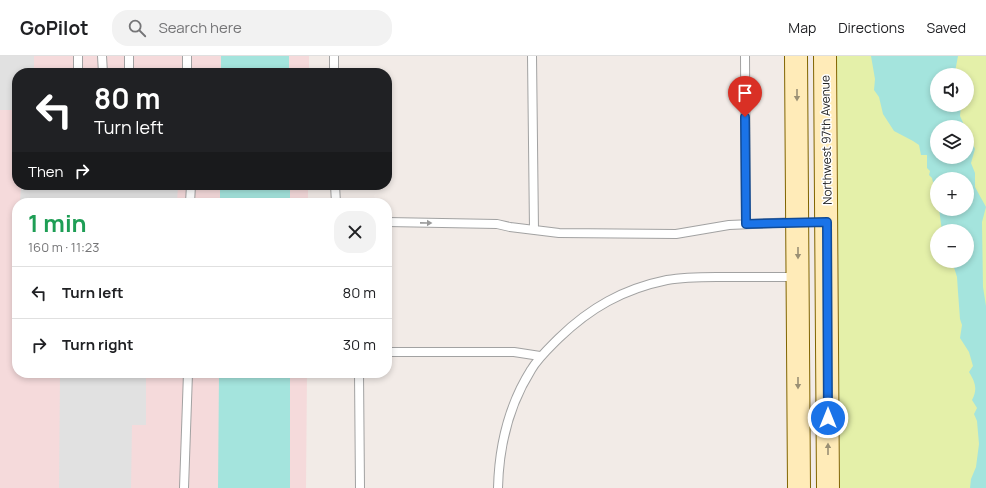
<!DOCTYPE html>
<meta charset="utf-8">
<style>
body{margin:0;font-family:Manrope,sans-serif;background:#f2f2f2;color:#202124;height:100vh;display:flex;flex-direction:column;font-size:15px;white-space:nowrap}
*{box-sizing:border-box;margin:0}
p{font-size:13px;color:#757577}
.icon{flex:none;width:22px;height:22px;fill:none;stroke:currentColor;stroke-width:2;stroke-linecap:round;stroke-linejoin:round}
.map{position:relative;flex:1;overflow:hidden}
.side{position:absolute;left:12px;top:142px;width:380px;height:180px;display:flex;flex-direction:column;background:#fff;border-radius:16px;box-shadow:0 2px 6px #0003}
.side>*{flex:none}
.banner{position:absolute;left:12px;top:12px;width:380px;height:122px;border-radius:16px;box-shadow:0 2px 6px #0003;background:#202124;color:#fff;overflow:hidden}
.buttons{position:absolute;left:930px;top:12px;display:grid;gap:8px}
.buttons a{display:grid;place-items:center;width:44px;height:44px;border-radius:50%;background:#fff;box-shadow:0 2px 6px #0003;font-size:20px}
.pin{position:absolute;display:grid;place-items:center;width:34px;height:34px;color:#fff;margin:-41px -17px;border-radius:50% 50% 50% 0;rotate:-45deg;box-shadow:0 0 4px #0007}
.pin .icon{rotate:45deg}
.me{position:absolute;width:44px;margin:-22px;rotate:0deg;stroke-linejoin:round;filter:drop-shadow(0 0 3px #0008)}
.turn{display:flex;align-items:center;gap:14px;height:84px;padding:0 16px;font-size:18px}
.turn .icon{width:52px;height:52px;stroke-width:2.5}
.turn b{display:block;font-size:28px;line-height:34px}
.then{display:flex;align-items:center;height:38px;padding:0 16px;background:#0003;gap:8px;font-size:15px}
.round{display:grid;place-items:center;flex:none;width:42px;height:42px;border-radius:16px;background:#f2f2f2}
.head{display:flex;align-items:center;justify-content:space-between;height:68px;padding:0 16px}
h1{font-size:24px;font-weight:700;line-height:30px;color:#1e9e55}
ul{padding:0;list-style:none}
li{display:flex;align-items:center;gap:12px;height:52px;padding:0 16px;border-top:1px solid #e0e0e0}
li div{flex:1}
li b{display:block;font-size:15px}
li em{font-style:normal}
header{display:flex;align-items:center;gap:24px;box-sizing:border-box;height:56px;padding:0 20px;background:#fff;border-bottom:1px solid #e0e0e0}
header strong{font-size:19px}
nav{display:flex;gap:22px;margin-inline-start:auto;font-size:14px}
.search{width:280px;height:36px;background:#f2f2f2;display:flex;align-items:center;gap:10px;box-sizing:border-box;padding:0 14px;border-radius:16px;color:#757577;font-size:15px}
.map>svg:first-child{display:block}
.military{fill:#f5dadb}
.grass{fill:#e4f0a9;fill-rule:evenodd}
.parking{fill:#e1e1e1}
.water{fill:#a4e4dd}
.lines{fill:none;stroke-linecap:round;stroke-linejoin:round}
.lane-casing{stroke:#a2a2a2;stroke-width:10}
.secondary-casing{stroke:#806400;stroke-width:24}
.lane{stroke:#fff;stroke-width:8}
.secondary{stroke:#ffebb8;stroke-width:22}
.oneway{fill:#9b9074}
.oneway2{fill:#9b9b9b}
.route-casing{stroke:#114b97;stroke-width:10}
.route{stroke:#1a73e8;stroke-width:7}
.labels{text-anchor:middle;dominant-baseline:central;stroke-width:3;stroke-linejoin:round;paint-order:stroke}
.street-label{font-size:12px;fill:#212121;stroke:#fff}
</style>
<header>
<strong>GoPilot</strong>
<div class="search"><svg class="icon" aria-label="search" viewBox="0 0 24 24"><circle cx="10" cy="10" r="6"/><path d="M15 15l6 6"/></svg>Search here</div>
<nav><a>Map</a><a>Directions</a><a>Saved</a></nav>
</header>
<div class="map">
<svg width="986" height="432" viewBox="0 0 986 432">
<rect width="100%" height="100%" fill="#f2ebe7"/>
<path class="military" d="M 0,0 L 309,0 L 309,17 L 17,17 L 17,129 L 308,129 L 308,147 L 17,147 L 17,317 L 307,317 L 306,432 L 0,432 Z"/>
<path class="grass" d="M 837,0 L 986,0 L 986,432 L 840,432 ZM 937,19 L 967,19 L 967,49 L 937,49 ZM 937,71 L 967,71 L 967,101 L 937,101 ZM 937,123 L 967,123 L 967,153 L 937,153 ZM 937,175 L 967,175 L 967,205 L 937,205 Z"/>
<path class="parking" d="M 0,0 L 34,0 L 34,17 L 17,17 L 17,54 L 0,54 Z
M 21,129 L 178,129 L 177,147 L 20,147 Z
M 60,317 L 146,317 L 146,369 L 132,369 L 131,432 L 59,432 Z"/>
<path class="water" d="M 221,0 L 289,0 L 289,17 L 221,17 Z
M 871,0 L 958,0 L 955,16 L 955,19 L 937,19 L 937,49 L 961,49 L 960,60 L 965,71 L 937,71 L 937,101 L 967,101 L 967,75 L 975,93 L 971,107 L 975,117 L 975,131 L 986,151 L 982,166 L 983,231 L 986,250 L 986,432 L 970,432 L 971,423 L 976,411 L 979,388 L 977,365 L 974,358 L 977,352 L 972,344 C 978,333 975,326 969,316 L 973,310 L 969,296 L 960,282 L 962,269 L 960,263 L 958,236 L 957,221 L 952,205 L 967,205 L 967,175 L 942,175 L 939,153 L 967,153 L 967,123 L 937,123 L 937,143 L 932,122 L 929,119 L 930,115 L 927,112 L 927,99 L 921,99 L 919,89 L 913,85 L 894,75 L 883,58 L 879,41 L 874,34 L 875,23 Z
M 220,129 L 290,129 L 290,147 L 220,147 Z
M 219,317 L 290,317 L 290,432 L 218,432 Z"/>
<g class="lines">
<defs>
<path id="lane" d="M 102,0 L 103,17
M 334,0 L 334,17
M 532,0 L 534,174
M 745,0 L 746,168
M 78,17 L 78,0
M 129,17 L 129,0
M 187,17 L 187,0
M 335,129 L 336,147
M 190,147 L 191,129
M 387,166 L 497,168 L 510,171 L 559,177 L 676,178 L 729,169 L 797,166
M 387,296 L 514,296 L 540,300
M 359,317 L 360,432
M 184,432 L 188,317
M 498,432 C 499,391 509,349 531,314 C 538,302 549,292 559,282 C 590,252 623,233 667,224 C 689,220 711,221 733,221 C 754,221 776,221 797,221"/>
<path id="secondary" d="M 796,0 L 799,432
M 825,0 L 828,432"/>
</defs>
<use href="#lane" class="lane-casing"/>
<use href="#secondary" class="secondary-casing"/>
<use href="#lane" class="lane"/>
<use href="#secondary" class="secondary"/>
</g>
<defs><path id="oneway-solid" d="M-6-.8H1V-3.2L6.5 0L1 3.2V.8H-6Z"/></defs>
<g class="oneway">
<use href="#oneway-solid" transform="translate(797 39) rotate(90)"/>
<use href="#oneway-solid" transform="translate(798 197) rotate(90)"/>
<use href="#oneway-solid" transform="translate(798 327) rotate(90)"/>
<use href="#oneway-solid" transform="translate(828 393) rotate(-90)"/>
</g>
<use class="oneway2" href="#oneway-solid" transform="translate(426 167) rotate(1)"/>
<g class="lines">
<defs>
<path id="route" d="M 745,61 L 746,168 L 827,166 L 828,362"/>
</defs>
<use href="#route" class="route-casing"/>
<use href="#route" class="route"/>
</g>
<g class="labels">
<g class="street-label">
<text transform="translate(826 84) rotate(-91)">Northwest 97th Avenue</text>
</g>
</g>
</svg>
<div class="buttons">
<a><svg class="icon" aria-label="sound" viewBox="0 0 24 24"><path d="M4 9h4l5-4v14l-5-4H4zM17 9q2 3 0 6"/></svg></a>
<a><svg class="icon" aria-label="layers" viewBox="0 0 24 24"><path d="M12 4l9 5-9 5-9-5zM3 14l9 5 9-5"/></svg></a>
<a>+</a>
<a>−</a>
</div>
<div class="pin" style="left:745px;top:61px;background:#d93025"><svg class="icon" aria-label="arrive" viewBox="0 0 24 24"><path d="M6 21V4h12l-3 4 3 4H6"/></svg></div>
<svg class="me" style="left:828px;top:362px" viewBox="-20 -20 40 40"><circle r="17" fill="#1a73e8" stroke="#fff" stroke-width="3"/><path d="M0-11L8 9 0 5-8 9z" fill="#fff"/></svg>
<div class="banner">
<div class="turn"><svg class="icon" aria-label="left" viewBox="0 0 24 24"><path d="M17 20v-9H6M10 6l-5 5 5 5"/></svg><div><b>80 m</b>Turn left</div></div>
<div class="then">Then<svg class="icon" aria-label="right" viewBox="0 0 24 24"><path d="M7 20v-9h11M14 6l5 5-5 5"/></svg></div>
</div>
<section class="side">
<div class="head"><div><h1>1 min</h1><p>160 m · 11:23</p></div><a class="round"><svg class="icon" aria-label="close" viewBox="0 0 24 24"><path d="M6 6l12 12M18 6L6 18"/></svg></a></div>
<ul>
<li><svg class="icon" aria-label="left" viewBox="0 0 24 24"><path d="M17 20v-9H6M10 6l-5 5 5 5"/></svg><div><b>Turn left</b></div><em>80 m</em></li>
<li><svg class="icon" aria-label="right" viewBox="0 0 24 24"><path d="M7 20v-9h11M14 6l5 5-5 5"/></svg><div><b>Turn right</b></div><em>30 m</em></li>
</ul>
</section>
</div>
